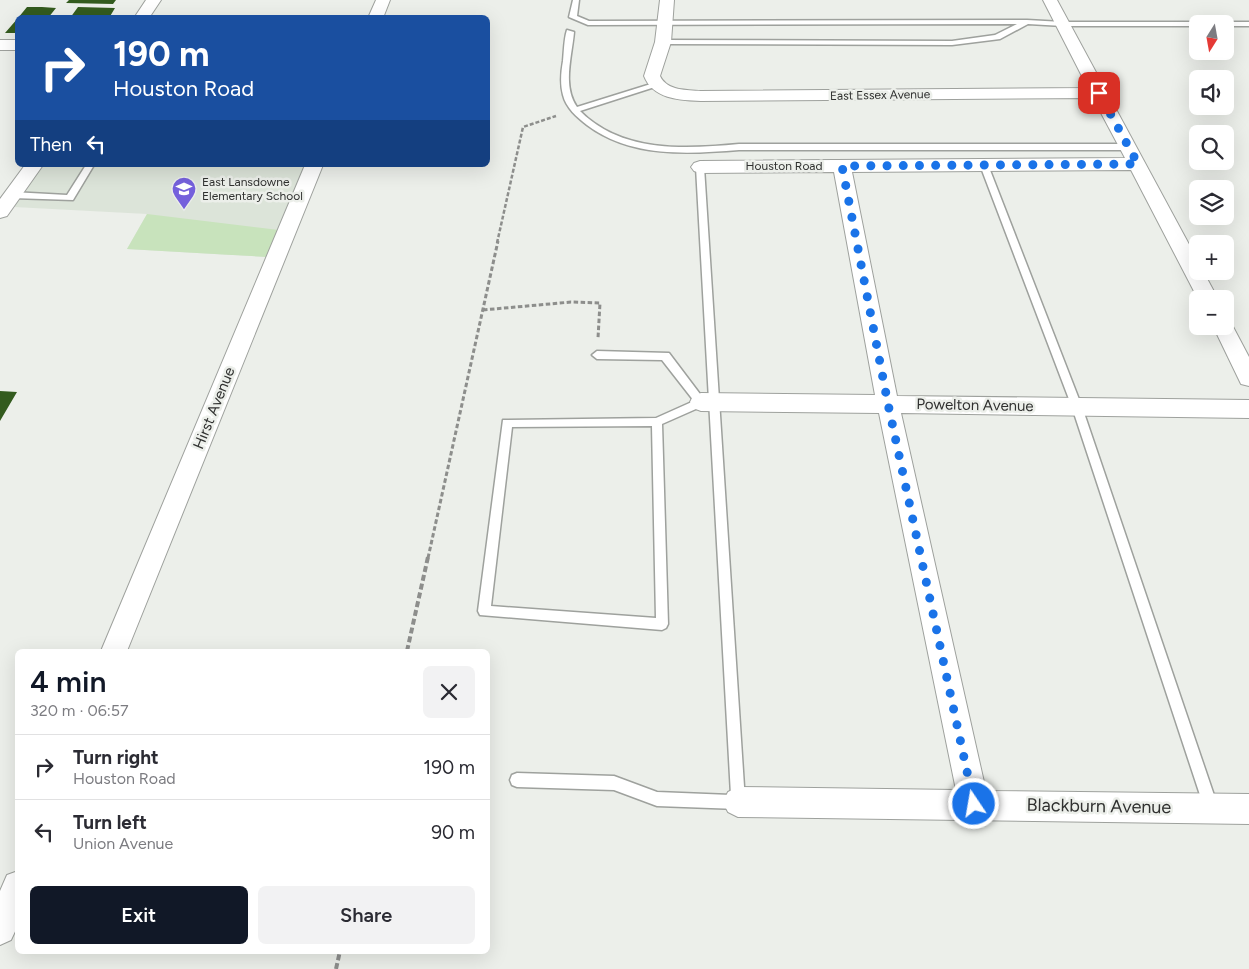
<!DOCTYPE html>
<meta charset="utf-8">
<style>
body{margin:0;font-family:Figtree,sans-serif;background:#f2f2f3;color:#2b2b33;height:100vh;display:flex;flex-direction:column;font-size:19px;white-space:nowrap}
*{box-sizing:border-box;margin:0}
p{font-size:16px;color:#7c7c81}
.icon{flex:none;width:28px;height:28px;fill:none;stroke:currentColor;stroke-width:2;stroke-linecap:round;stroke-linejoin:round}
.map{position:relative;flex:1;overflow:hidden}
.drawer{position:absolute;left:15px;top:649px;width:475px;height:305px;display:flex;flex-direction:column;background:#fff;border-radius:8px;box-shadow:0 5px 20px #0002}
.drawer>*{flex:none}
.guide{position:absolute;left:15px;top:15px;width:475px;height:152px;border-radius:8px;box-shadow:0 5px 20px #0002;background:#1a4fa0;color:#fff;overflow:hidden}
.needle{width:32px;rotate:191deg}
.buttons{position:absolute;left:1189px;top:15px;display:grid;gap:10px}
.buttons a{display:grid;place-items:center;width:45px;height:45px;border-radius:8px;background:#fff;box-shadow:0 5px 20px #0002;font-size:25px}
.pin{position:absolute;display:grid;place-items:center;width:42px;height:42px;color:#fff;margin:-21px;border-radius:10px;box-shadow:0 2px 8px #0006}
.me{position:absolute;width:55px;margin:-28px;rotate:348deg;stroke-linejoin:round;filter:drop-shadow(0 0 4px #0008)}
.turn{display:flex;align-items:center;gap:18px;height:105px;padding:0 15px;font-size:22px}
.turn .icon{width:65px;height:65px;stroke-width:2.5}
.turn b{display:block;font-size:35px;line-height:42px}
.then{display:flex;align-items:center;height:48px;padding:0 15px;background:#0003;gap:10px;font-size:19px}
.round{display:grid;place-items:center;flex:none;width:52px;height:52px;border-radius:8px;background:#f2f2f3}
.head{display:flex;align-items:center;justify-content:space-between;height:85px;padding:0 15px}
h1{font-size:30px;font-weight:600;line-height:38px;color:#111827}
.action{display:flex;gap:10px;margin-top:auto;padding:10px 15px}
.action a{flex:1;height:58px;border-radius:8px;background:#111827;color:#fff;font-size:20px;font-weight:600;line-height:58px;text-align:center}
.action a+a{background:#f2f2f3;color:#2b2b33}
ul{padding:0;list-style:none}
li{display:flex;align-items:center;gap:15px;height:65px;padding:0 15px;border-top:1px solid #e1e1e2}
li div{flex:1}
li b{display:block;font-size:19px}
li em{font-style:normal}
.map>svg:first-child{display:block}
.built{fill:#dce4d9}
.green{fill:#c8e3bc}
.building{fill:#335b1e}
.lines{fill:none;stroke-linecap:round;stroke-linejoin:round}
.service-casing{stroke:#9ea19d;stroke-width:3}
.minor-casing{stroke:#9ea19d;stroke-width:2}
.path-far2{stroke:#8d8e8c;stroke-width:2.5;stroke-dasharray:4 2;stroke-linecap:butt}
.path-far1{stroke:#8d8e8c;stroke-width:3;stroke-dasharray:4.5 2.5;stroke-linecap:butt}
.path{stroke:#8d8e8c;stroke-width:4;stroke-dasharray:6 3;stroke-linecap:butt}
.service{fill:#fff;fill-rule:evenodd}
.minor{fill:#fff;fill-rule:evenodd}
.route{stroke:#1a73e8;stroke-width:9;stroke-dasharray:0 16.2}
.labels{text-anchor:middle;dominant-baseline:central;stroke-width:5;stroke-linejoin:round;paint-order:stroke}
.far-street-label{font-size:12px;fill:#303130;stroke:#ecefea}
.far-poi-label{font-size:12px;fill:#303130;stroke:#ecefea;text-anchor:start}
.street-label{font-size:15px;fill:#303130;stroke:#ecefea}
.near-street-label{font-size:18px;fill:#303130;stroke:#ecefea}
</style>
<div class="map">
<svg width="1249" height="969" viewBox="0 0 1249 969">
<rect width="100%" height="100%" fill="#ecefea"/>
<path class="built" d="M 43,165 L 307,165 L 267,257 L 127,249 L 147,214 L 14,207 Z"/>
<path class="green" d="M 147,214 L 279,230 L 267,257 L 127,249 Z"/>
<path class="building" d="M 69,0 L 116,0 L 113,4 L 66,3 Z
M 27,7 L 42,7 L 56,8 L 48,18 L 18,18 Z
M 78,7 L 115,8 L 109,18 L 70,18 Z
M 18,18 L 18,33 L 5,33 Z
M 0,391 L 17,392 L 0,421 Z"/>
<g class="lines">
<defs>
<path id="service" d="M 573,0 L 579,0 L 577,16 L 589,21 L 1027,20 L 1063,22 L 1198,22 L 1201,24 L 1198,24 L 1198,26 L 1063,26 L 1028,24 L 1000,39 L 952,45 L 663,44 L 659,42 L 660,40 L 952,41 L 995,35 L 1017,24 L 588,25 L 569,17 Z
M 1225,22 L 1249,22 L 1249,26 L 1225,26 L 1225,24 L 1222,24 Z
M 567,30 L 574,32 C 572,56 562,86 577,107 L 654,83 L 661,85 L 580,111 C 622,153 684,149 739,144 L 1129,144 L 1133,147 L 1129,150 L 739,150 C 687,154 631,158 587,125 C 577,117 566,108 563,95 C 560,84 561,72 563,61 C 564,51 564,39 567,30 Z
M 984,162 L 988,165 L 1082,407 L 1218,807 L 1216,812 L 1211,814 L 1206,812 L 1204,807 L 1072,407 L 980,165 Z
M 700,164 L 704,167 L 745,802 L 743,807 L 738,809 L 657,806 L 614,790 L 517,787 L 512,785 L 510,780 L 512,775 L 517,773 L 614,776 L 657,792 L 731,795 L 696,167 Z
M 86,165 L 94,165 L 73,200 L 12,198 L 8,195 L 12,192 L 67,195 Z
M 597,351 L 669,353 L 706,402 L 705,405 L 662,424 L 668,624 L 666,628 L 662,630 L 480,615 L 478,611 L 503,420 L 656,418 L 694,401 L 662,360 L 597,359 L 592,355 ZM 652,426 L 656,618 L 491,606 L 512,427 Z"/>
<path id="minor" d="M 146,0 L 161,0 L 149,18 L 134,18 Z
M 376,0 L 390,0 L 383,18 L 368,18 Z
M 660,0 L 674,0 L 671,42 L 660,76 C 667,91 687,90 701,91 L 1088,88 L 1043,0 L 1057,0 L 1198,261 L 1198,271 L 1203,271 L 1218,299 L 1198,299 L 1131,170 L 852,172 L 897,396 L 1249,400 L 1249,418 L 901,413 L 986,791 L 1249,794 L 1249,824 L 738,817 L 728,812 L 723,802 L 728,792 L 738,787 L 956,790 L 879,413 L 701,411 L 693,408 L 690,402 L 693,396 L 701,393 L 875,395 L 834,172 L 700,173 L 694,171 L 691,167 L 694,163 L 700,161 L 1125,158 L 1093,98 L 701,101 C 679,100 653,99 644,76 L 655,42 Z
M 0,40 L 18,40 L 18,50 L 0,50 Z
M 25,165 L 43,165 L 7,216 L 0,218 L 0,199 Z
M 305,165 L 323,165 L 127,651 L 101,651 Z
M 1225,319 L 1230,321 L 1249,357 L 1249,386 L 1241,384 L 1213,326 L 1225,326 Z
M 18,871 L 18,925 L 11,940 L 0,945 L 0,891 L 7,875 Z"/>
</defs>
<use href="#service" class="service-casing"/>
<use href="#minor" class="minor-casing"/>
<path class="path-far2" d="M 497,243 L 523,127 L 556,116"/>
<path class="path-far1" d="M 483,310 L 571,302 L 600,303 L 598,338
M 428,558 L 498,241"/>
<path class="path" d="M 407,651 L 428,557
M 336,969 L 340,951"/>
<use href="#service" class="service"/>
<use href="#minor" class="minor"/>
</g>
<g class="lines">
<path class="route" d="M 974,804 L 888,404 L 842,166 L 1138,164 L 1099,93"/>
</g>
<defs>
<symbol id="school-pin" viewBox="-11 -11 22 30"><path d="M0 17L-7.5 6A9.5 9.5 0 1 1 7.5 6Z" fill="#7561dc" stroke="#ecefea"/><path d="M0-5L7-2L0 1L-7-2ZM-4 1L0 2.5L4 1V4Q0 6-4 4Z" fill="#fff"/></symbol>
</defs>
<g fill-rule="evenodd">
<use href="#school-pin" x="170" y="175" width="28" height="38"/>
</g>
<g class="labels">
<g class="far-street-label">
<text transform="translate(880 95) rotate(-1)">East Essex Avenue</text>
<text x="784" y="166">Houston Road</text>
</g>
<g class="far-poi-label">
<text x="202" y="182">East Lansdowne<tspan x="202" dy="14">Elementary School</tspan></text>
</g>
<g class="street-label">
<text transform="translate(975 405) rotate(1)">Powelton Avenue</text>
<text transform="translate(214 408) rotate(-68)">Hirst Avenue</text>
</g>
<g class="near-street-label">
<text transform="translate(1099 806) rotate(1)">Blackburn Avenue</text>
</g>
</g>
</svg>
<div class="buttons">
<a><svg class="needle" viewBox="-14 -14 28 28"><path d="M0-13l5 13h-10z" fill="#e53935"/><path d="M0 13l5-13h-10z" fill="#7c7c81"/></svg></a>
<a><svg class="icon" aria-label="sound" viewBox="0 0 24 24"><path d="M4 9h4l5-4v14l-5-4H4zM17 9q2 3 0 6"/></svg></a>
<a><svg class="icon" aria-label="search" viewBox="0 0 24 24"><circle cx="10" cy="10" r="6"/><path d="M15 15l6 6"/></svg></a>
<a><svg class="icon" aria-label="layers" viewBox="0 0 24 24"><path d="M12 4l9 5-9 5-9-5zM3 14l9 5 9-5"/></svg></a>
<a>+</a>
<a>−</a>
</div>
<div class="pin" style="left:1099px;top:93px;background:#d93025"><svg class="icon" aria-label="arrive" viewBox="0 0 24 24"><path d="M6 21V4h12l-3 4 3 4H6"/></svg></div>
<svg class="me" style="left:974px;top:804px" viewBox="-20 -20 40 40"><circle r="17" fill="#1a73e8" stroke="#fff" stroke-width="3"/><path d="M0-11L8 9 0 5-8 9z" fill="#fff"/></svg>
<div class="guide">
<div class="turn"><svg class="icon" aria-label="right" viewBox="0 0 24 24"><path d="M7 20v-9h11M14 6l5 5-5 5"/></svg><div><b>190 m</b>Houston Road</div></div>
<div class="then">Then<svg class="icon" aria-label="left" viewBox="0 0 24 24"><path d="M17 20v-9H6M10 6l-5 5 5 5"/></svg></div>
</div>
<section class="drawer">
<div class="head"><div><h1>4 min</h1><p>320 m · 06:57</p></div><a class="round"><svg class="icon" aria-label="close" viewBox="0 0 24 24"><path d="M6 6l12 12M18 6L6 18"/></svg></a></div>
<ul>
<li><svg class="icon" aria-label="right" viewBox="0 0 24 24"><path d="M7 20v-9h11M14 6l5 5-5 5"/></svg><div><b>Turn right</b><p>Houston Road</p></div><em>190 m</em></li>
<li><svg class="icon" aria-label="left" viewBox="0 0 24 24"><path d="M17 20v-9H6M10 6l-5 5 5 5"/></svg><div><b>Turn left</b><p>Union Avenue</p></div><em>90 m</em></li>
</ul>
<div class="action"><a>Exit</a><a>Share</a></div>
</section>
</div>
